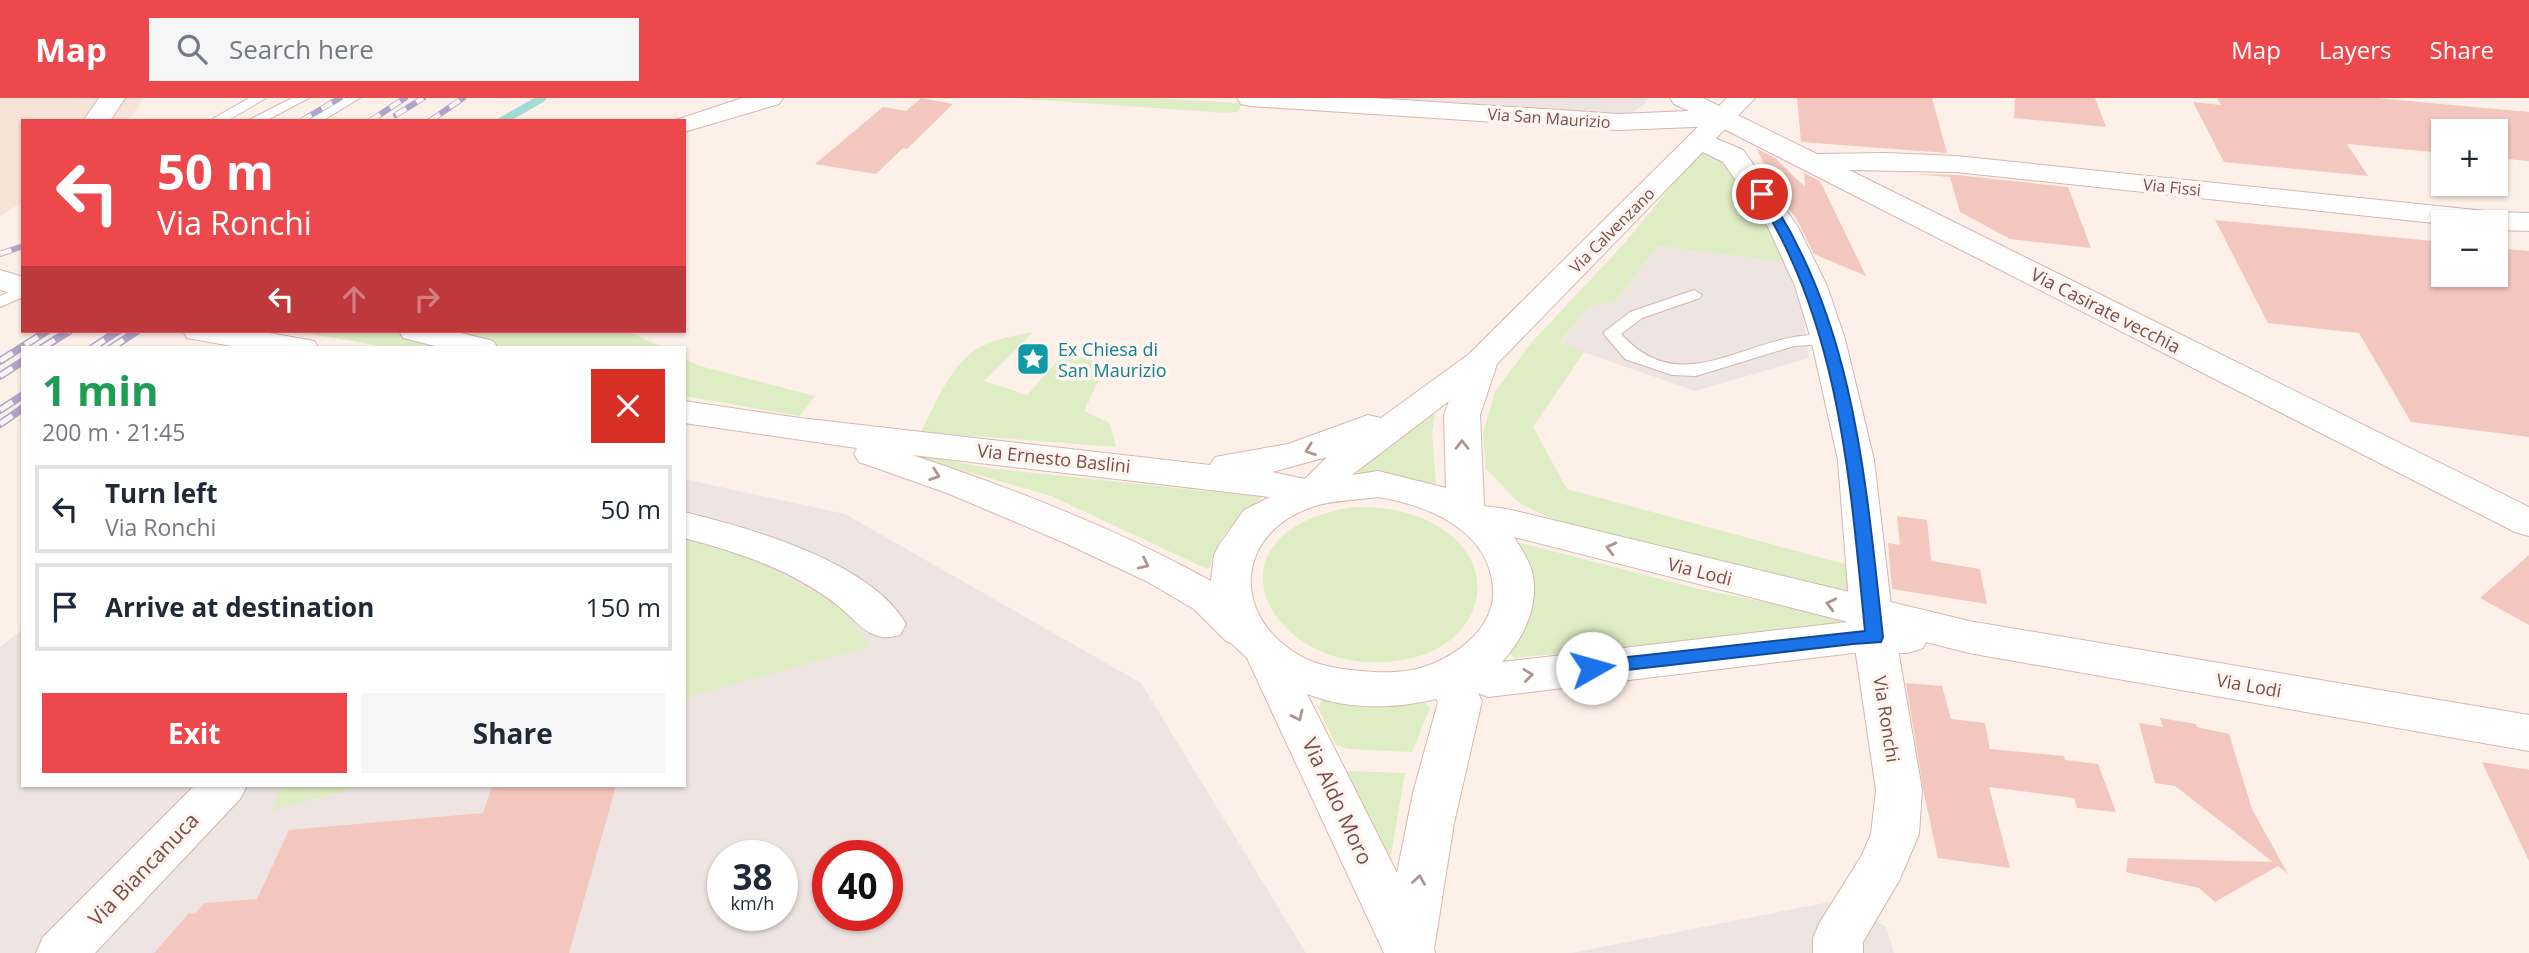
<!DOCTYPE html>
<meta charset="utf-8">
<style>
body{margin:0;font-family:"Open Sans",sans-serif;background:#f6f6f7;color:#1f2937;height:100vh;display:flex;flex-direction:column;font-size:26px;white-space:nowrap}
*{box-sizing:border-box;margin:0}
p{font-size:23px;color:#747a83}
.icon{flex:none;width:38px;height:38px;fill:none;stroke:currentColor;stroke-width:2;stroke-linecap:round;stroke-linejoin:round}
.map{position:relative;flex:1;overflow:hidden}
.details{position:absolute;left:21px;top:248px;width:665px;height:441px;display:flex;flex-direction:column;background:#fff;border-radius:0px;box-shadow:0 2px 5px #0004}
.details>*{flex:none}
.top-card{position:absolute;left:21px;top:21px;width:665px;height:214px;border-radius:0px;box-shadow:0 2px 5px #0004;background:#ed484b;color:#fff;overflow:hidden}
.controls{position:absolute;left:2431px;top:21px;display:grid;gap:14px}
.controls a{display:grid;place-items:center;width:77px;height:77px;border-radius:0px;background:#fff;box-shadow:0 2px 5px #0004;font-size:35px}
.speed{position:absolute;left:707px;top:742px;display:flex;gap:14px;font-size:35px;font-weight:700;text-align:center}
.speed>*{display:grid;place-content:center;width:91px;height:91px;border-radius:50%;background:#fff;box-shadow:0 2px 5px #0004;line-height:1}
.speed small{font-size:18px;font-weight:400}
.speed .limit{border:10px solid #d22;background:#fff;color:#111}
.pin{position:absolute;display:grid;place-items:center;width:60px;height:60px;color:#fff;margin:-30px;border:4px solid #fff;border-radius:50%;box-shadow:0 2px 7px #0007}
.me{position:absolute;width:77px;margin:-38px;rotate:83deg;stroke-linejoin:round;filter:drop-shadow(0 0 5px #0008)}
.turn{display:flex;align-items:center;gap:24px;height:147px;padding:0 21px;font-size:32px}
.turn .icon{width:91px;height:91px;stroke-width:2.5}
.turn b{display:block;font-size:49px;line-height:60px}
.lanes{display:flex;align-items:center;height:66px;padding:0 21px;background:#0003;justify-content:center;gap:35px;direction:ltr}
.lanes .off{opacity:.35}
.round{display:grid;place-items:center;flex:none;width:74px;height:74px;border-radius:0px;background:#f6f6f7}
.head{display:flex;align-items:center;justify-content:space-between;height:119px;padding:0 21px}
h1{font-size:42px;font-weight:700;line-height:52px;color:#1e9e55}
.button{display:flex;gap:14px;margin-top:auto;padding:14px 21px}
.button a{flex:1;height:80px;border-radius:0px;background:#ed484b;color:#fff;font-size:28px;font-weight:700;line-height:80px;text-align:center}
.button a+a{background:#f6f6f7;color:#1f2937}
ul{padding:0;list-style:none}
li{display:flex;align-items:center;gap:21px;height:88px;margin:0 14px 10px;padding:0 7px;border:4px solid #e0e1e3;border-radius:0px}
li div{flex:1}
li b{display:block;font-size:26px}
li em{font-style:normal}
header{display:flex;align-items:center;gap:42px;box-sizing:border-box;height:98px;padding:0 35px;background:#ed484b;color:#fff}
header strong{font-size:33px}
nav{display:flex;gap:38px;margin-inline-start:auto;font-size:24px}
.search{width:490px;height:63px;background:#f6f6f7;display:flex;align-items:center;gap:18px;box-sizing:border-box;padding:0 24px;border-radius:0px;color:#747a83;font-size:26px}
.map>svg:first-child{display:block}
.residential{fill:#f8e3d9}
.industrial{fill:#eee4e1;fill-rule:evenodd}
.green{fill:#dfedc5}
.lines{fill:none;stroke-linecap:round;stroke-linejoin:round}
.stream{stroke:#a0dbd6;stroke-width:8}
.building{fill:#f4c7be}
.lane-casing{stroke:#d3b6af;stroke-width:2}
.street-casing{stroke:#d3b6af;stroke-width:2}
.secondary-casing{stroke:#d9b7af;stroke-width:2}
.lane{fill:#fff;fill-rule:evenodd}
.street{fill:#fff;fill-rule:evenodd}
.secondary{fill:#fff;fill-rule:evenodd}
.rail-far1-casing{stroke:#afa5c9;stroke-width:6}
.rail-casing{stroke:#afa5c9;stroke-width:8}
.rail-far1{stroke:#fff5f0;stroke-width:4.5;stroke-dasharray:12;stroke-linecap:butt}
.rail{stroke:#fff5f0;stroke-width:5;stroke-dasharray:15;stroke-linecap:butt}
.oneway{stroke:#af9592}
.route{fill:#1a73e8;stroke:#114b97;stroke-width:2}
.labels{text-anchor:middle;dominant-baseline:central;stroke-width:7;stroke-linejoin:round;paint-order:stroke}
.far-street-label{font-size:16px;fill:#7a4f4a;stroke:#fff5f0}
.street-label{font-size:18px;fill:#7a4f4a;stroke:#fff5f0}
.culture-label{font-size:18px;fill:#0d838f;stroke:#fff5f0;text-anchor:start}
.near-street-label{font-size:21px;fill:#7a4f4a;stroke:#fff5f0}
</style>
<header>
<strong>Map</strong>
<div class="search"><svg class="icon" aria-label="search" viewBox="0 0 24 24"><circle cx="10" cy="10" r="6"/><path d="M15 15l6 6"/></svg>Search here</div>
<nav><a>Map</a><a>Layers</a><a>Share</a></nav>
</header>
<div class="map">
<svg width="2529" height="855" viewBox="0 0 2529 855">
<rect width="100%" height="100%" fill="#fdf0e8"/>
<path class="residential" d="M 0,0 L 144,0 L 128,23 L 23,23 L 23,104 L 0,118 Z"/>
<path class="industrial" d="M 1339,0 L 1648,0 L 1646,5 L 1631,15 L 1593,17 Z
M 1658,148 L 1784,164 L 1802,211 L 1809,260 L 1695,293 L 1560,246 L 1588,209 L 1615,203 Z
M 684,381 L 845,416 L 1141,585 L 1306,855 L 0,855 L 0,549 L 23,531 L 23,688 L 684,688 ZM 723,758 L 782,758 L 782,817 L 723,817 ZM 828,758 L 887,758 L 887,817 L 828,817 Z
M 1829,804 L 1886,828 L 1894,855 L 1572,855 Z"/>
<path class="green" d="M 1011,0 L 1151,0 L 1243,5 L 1238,14 L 1225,15 Z
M 1703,54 L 1721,56 L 1771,127 L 1784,164 L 1658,148 L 1615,203 L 1588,209 L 1560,245 L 1584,254 L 1533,329 L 1567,391 L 1845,466 L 1850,494 L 1555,423 L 1518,404 L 1486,371 L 1483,334 L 1495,294 L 1531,245 L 1623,147 L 1696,58 Z
M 294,233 L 626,233 L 665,250 L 392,250 Z
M 1033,234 L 984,283 L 1027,297 L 1065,255 L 1093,263 L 1101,278 L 1084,313 L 1110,325 L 1116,349 L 921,334 C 934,308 947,275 971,255 C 987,242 1013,238 1033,234 Z
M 684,260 L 700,268 L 815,298 L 800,318 L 684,298 Z
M 1433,314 L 1435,316 L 1432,336 L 1436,386 L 1349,373 Z
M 922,358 L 996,371 L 1262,399 C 1238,422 1218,433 1210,469 L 1207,471 L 1051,398 L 920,360 Z
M 1353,409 C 1383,409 1413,412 1439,429 C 1504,469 1481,544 1412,560 C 1276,592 1187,436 1353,409 Z
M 684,440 L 745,455 L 838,507 L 871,548 L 684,600 Z
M 1517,444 L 1699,491 L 1844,520 L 1847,523 L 1845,527 L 1514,560 L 1511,557 L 1511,552 L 1526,523 Z
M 1323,601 L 1367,609 L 1426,605 L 1430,610 L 1412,654 L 1348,651 L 1336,647 L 1318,610 Z
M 1347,673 L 1405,675 L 1391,757 L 1384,755 Z
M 282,688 L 363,688 L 271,713 Z"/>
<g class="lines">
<path class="stream" d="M 502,23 L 542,0"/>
</g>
<path class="building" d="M 921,0 L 953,6 L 907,51 L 903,50 L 876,76 L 815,66 L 883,9 L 906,13 Z
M 1797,0 L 1932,0 L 1947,55 L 1801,44 Z
M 2015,0 L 2095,0 L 2106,29 L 2014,20 Z
M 2217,0 L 2376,0 L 2529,14 L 2529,63 L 2496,60 L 2496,33 L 2443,33 L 2443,55 L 2347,46 L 2368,78 L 2224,64 L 2193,4 L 2221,7 Z
M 1757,51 L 1775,60 L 1805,89 L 1804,75 L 1820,83 L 1866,178 L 1814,156 L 1796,120 L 1782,103 Z
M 1913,76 L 1956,77 L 2068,89 L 2091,150 L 2010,141 L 1960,114 L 1950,79 Z
M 2215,122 L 2443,144 L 2443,177 L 2496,177 L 2496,150 L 2529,153 L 2529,339 L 2411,324 L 2359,235 L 2268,225 Z
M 1897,418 L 1927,422 L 1931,463 L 1980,471 L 1987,506 L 1892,491 L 1888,445 L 1900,447 Z
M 2529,457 L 2529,527 L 2480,500 Z
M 1906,585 L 1942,588 L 1951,621 L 1985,625 L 1990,651 L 2064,658 L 2065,662 L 2098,666 L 2116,714 L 2077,710 L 2074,700 L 1989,689 L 2010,770 L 1938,760 L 1924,696 Z
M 2160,620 L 2196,626 L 2197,629 L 2229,636 L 2252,711 L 2288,776 L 2278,768 L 2215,804 L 2199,790 L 2126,774 L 2128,760 L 2273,764 L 2175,688 L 2155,685 L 2139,625 L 2163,629 Z
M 2482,664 L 2529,672 L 2529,763 Z
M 492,688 L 616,688 L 569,855 L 154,855 L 189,815 L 195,816 L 204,805 L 257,801 L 289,732 L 483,715 Z"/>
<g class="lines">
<defs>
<path id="lane" d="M 249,0 L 266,0 L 227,23 L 209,23 Z
M 292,0 L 309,0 L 265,23 L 247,23 Z
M 343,0 L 360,0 L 322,23 L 305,23 Z
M 23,188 L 23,199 L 0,209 L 0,198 Z
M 1694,192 L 1702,197 L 1700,200 L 1642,220 L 1621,236 C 1681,302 1741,241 1811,237 C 1821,236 1830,234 1836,241 L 1828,246 L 1794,248 L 1696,278 L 1672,277 L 1625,261 L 1603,235 L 1630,214 Z"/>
<path id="street" d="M 99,0 L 125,0 L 110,23 L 83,23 Z
M 742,0 L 783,0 L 779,6 L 684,34 L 684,23 L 673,23 Z
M 1237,0 L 1372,0 L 1619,16 L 1689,13 L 1674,6 L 1670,0 L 1703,0 L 1817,56 L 1886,55 L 1956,58 L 2495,114 L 2529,115 L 2529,133 L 2496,132 L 2496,124 L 2443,124 L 2443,126 L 1956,74 L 1849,72 L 2529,409 L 2529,438 L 2515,434 L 1718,28 L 1619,32 L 1250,8 L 1241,6 Z
M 1701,34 L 1743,52 L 1798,129 L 1827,188 L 1845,241 L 1874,362 L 1892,516 L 1922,692 L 1919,736 L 1899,783 L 1863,844 L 1863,855 L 1813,855 L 1813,840 L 1820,824 L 1862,757 L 1871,736 L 1876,692 L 1850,516 L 1838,362 L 1811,241 L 1795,188 L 1768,129 L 1723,64 L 1691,48 L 1687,42 L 1691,36 Z
M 399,233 L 453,233 L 493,243 L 498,250 L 443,250 L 403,240 Z
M 684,414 C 750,430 871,464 906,526 L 900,537 C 869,546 859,524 837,507 C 792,472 738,454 684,440 Z
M 194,688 L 247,688 L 240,701 L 95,855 L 36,855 L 43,839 Z"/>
<path id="secondary" d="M 1727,0 L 1755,0 L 1497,266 L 1480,317 L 1484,408 L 1507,411 L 1969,523 L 2529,617 L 2529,653 L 1969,555 L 1926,544 L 1923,550 L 1908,555 L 1853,555 L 1488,599 L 1478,595 L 1482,603 L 1454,725 L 1434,851 L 1435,855 L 1384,855 L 1247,560 L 1231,545 L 1226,543 L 1194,511 L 1146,483 L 1065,445 L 947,395 L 859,364 L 854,356 L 857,350 L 684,325 L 684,303 L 800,320 L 1210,367 L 1215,359 L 1288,346 L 1368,317 L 1381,320 L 1469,256 ZM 1449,303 L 1444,317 L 1446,390 L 1378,373 L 1352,377 ZM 912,357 L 1270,399 L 1244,412 L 1219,447 L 1214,457 L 1211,483 C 1117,431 1015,391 912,357 ZM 1327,359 L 1305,381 L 1272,374 ZM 1378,399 C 1428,407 1489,432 1493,490 C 1495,514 1481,534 1463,548 C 1436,569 1408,576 1374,574 C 1347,572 1320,570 1297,556 C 1228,514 1238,432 1315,408 C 1334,402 1358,402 1378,399 ZM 1514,439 L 1848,524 L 1502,564 C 1524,540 1540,506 1532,473 C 1529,462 1520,449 1514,439 ZM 1307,596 C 1347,612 1395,611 1436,601 L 1438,604 L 1413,695 L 1397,775 Z
M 0,172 L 23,179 L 23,199 L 0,192 Z
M 183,233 L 258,233 L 314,243 L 319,250 L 243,250 L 187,240 Z"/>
</defs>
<use href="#lane" class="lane-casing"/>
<use href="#street" class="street-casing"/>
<use href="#secondary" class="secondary-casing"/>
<use href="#lane" class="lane"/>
<use href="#street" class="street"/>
<use href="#secondary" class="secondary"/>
<defs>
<path id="rail-far1" d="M 396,17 L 423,0
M 301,23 L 340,0
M 370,23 L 405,0
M 430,23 L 463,0
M 0,156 L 23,148"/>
<path id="rail" d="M 42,250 L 69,233
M 92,250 L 118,233
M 111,250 L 137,233
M 0,263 L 47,233
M 0,278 L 23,263
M 0,312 L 23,297
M 0,326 L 23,310"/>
</defs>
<use href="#rail-far1" class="rail-far1-casing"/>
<use href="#rail" class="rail-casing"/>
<use href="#rail-far1" class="rail-far1"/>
<use href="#rail" class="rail"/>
</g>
<defs><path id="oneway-chevron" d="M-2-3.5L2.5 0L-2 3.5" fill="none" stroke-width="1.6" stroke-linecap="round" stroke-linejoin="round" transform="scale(1.75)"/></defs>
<g class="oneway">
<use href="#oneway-chevron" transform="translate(1462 347) rotate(-90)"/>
<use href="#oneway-chevron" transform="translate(1310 352) rotate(160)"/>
<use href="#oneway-chevron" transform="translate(935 377) rotate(19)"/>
<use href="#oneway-chevron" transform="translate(1611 450) rotate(-166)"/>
<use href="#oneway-chevron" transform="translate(1144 466) rotate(25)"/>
<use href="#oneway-chevron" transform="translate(1831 506) rotate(-166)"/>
<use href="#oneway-chevron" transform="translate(1528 577) rotate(-7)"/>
<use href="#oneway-chevron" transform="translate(1298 618) rotate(65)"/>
<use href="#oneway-chevron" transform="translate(1419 782) rotate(-82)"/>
</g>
<path class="route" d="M 1762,92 L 1766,94 C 1855,224 1866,387 1883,539 L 1881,544 L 1853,546 L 1592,576 L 1586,574 L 1584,570 L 1586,565 L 1592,563 L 1865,533 C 1850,383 1840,226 1756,96 Z"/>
<defs>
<symbol id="sight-square" viewBox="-11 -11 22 22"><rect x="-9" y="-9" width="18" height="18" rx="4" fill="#0f9aa8" stroke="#fff5f0"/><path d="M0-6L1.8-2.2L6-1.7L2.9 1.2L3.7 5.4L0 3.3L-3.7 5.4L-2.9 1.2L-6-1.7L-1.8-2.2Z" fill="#fff"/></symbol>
</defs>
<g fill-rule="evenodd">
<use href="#sight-square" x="1014" y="242" width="38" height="38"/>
</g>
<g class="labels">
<g class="far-street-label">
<text transform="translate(1549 20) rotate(4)">Via San Maurizio</text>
<text transform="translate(2172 89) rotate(6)">Via Fissi</text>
<text transform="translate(1612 132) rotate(-45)">Via Calvenzano</text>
</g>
<g class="street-label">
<text transform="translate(2106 212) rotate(27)">Via Casirate vecchia</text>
<text transform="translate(1054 360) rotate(6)">Via Ernesto Baslini</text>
<text transform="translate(1700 473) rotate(14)">Via Lodi</text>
<text transform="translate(2249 587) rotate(10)">Via Lodi</text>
<text transform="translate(1887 621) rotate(81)">Via Ronchi</text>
</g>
<g class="culture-label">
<text x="1058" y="251">Ex Chiesa di<tspan x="1058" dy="21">San Maurizio</tspan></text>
</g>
<g class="near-street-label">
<text transform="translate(1338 703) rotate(65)">Via Aldo Moro</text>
<text transform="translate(143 771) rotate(-46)">Via Biancanuca</text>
</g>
</g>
</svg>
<div class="controls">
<a>+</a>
<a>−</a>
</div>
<div class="speed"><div>38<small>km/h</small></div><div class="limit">40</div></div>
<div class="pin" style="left:1762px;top:96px;background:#d93025"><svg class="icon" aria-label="arrive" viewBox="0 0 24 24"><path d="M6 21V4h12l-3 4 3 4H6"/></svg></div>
<svg class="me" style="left:1592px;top:570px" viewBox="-20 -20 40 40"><circle r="19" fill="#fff"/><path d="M0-13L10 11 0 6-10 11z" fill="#1a73e8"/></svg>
<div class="top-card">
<div class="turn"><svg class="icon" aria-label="left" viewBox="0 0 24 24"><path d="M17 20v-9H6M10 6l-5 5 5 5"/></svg><div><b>50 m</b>Via Ronchi</div></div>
<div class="lanes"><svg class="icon" aria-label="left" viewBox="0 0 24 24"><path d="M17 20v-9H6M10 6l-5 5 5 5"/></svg><svg class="icon off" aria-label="ahead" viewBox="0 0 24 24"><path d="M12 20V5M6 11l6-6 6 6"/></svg><svg class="icon off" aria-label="right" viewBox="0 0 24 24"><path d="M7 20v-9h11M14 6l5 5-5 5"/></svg></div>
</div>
<section class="details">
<div class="head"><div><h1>1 min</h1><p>200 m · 21:45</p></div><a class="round" style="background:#d93025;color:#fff"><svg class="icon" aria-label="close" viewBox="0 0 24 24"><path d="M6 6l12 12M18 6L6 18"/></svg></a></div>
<ul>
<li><svg class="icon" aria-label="left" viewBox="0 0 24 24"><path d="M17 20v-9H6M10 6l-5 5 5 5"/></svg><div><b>Turn left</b><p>Via Ronchi</p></div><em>50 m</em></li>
<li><svg class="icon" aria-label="arrive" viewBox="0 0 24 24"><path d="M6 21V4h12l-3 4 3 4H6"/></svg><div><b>Arrive at destination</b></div><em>150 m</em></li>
</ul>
<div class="button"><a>Exit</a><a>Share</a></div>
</section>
</div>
